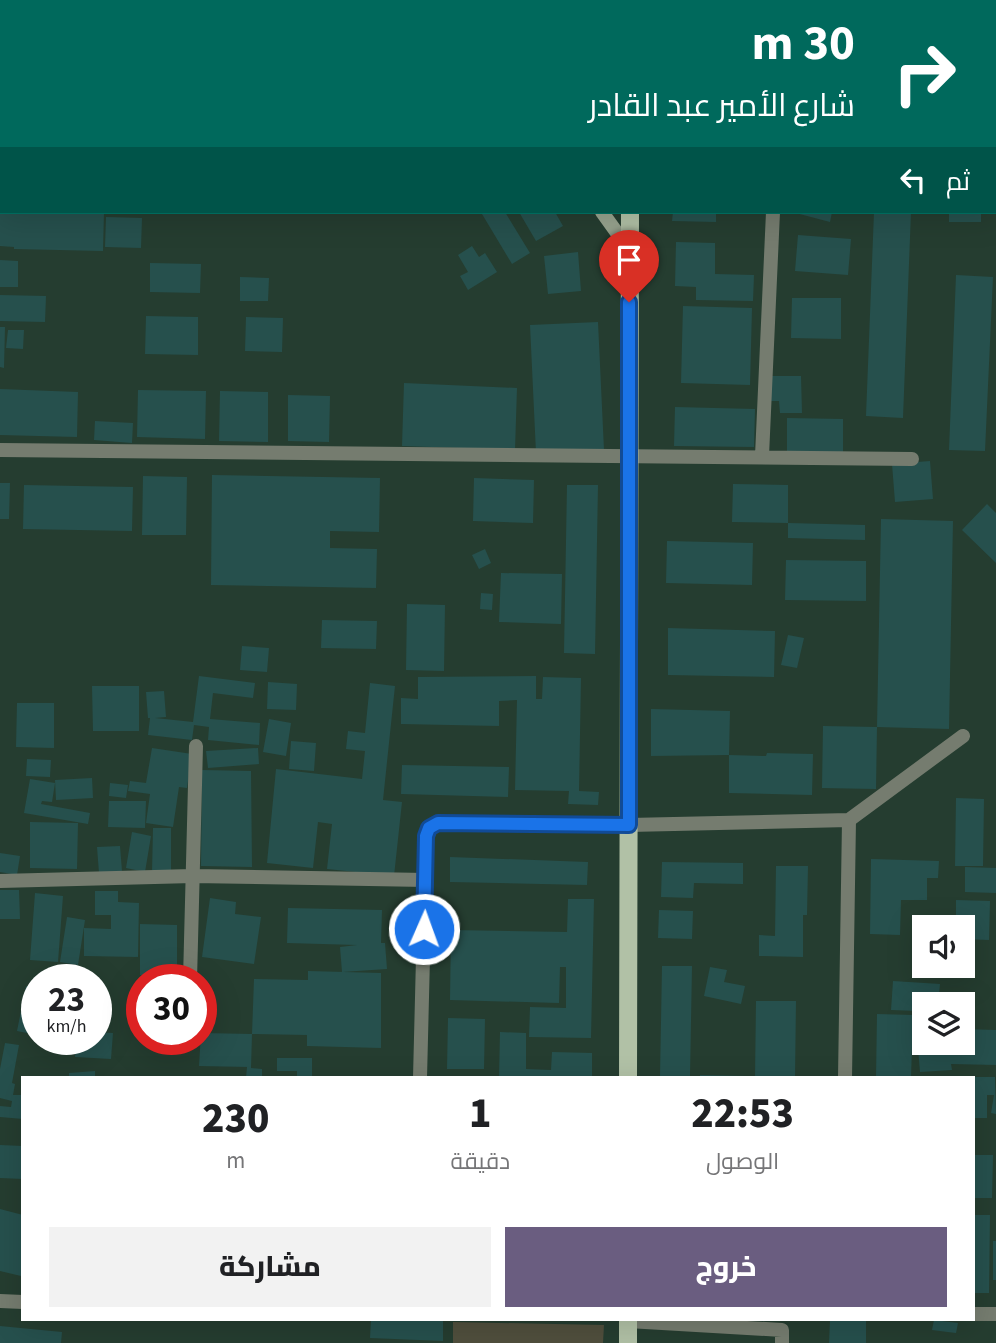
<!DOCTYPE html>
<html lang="ar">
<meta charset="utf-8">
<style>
body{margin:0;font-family:"Source Sans 3",Cairo,sans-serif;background:#f2f2f2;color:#202124;direction:rtl;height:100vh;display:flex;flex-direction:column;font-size:26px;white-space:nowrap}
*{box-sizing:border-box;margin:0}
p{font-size:23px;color:#757577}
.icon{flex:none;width:38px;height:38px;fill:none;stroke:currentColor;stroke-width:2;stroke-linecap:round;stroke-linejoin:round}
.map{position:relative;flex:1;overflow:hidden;direction:ltr}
.side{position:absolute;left:21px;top:1076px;width:954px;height:245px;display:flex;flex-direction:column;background:#fff;border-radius:0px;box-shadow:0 7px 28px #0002;direction:rtl}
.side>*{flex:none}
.guide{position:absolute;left:0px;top:0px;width:998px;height:214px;box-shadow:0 7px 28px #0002;direction:rtl;background:#00695c;color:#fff;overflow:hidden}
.controls{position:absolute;left:912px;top:915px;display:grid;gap:14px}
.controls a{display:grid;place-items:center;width:63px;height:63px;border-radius:0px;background:#fff;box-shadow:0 7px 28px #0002;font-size:35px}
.speed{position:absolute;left:21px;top:964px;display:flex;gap:14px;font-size:35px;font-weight:700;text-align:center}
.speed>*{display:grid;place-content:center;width:91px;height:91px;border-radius:50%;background:#fff;box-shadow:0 7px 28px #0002;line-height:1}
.speed small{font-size:18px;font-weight:400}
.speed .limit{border:10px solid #d22;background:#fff;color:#111}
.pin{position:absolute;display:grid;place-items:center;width:60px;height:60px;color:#fff;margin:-72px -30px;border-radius:50% 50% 50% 0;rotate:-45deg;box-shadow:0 0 7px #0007}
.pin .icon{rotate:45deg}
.me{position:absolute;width:77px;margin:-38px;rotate:2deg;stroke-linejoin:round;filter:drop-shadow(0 0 5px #0008)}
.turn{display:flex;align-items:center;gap:24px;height:147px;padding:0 28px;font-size:32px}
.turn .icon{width:91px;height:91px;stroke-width:2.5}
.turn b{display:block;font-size:49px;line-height:60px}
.then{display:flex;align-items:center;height:66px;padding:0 28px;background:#0003;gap:14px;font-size:26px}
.eta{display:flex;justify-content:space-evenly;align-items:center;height:119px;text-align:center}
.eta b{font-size:42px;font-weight:800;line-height:49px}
.primary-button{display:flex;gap:14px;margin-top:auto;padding:14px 28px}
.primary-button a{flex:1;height:80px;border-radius:0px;background:#6a5d80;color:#fff;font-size:28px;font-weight:800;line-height:80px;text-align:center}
.primary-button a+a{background:#f2f2f2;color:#202124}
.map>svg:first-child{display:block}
.green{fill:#504f3d}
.building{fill:#26504d}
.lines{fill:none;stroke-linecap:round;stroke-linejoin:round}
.minor{stroke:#757c6f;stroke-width:14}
.secondary{stroke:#97a38e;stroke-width:14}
.primary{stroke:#b1c1a6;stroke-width:18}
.route-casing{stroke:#114b97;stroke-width:18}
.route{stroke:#1a73e8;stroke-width:12}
</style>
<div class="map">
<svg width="996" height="1343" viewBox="0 0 996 1343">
<rect width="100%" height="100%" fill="#253d30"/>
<path class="green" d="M 453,1322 L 604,1325 L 603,1343 L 453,1343 Z"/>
<path class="building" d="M 0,212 L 104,212 L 103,251 L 14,249 L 14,247 L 0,246 Z
M 486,212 L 505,212 L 530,253 L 512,264 L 482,214 Z
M 519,212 L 555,212 L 563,226 L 536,241 Z
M 673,212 L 716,212 L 716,222 L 672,221 Z
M 792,212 L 832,212 L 830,222 Z
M 874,212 L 911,212 L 903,418 L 866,416 Z
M 949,212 L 981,212 L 981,222 L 949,222 Z
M 106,217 L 142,218 L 141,248 L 105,247 Z
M 798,235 L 851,239 L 848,275 L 795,271 Z
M 676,242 L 715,243 L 715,274 L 754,275 L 753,301 L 696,300 L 696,287 L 675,286 Z
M 472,246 L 479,257 L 485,253 L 497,272 L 468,290 L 460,276 L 468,272 L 458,255 Z
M 578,252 L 581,291 L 548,294 L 544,256 Z
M 0,260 L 18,261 L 18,287 L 0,287 Z
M 150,263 L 201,264 L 200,293 L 150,292 Z
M 956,275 L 993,277 L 985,451 L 949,450 Z
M 240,277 L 269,278 L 268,301 L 240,301 Z
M 0,295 L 46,296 L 45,322 L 0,321 Z
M 792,298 L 841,298 L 841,339 L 791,338 Z
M 683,306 L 752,308 L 750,385 L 681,383 Z
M 146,316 L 198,317 L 198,355 L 145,354 Z
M 246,317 L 283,318 L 282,352 L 245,351 Z
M 598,322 L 604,450 L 536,453 L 530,325 Z
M 0,327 L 5,327 L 4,368 L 0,367 Z
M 8,330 L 24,330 L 23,349 L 6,348 Z
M 767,376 L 801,376 L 802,413 L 780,413 L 779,401 L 767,401 Z
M 404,383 L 517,388 L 515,450 L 402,446 Z
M 0,389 L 78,392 L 77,437 L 0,435 Z
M 138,390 L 206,391 L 205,439 L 137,437 Z
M 220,391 L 268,392 L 268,442 L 219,441 Z
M 288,395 L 330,396 L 329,442 L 288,441 Z
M 675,407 L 755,409 L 754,447 L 674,446 Z
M 787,418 L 843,419 L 843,460 L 787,460 Z
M 95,421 L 133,423 L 132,443 L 94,440 Z
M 930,461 L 933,499 L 895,502 L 892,464 Z
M 212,475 L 380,478 L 379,532 L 330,531 L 330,548 L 377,549 L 376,588 L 211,585 Z
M 143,476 L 187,477 L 186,535 L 142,535 Z
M 474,478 L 534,480 L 533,523 L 473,521 Z
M 0,483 L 10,483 L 9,519 L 0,519 Z
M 733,484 L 788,485 L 788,523 L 732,522 Z
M 24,485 L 133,487 L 132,531 L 23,529 Z
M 567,485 L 598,485 L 595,654 L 564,653 Z
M 987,504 L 996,513 L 996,563 L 962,530 Z
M 881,519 L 953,521 L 949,729 L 877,727 L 876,789 L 822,788 L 823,726 L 877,727 Z
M 788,523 L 865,525 L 865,540 L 788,538 Z
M 667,541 L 753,543 L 752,585 L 666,583 Z
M 485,549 L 491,563 L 479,569 L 472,555 Z
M 786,560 L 866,561 L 866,601 L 785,600 Z
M 501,573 L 562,574 L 561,624 L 499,622 Z
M 481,593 L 493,594 L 492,610 L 480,609 Z
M 407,604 L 445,605 L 444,671 L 406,670 Z
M 322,620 L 377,621 L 376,649 L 321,648 Z
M 668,628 L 775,631 L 774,677 L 668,675 Z
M 788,635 L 804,638 L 797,668 L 781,665 Z
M 242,646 L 269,648 L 267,672 L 240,670 Z
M 199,676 L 255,683 L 253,698 L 213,693 L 210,719 L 260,723 L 259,745 L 208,740 L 209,727 L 194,725 L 192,740 L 148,735 L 150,718 L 148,718 L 146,692 L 164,691 L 166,717 L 155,718 L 193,722 Z
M 536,676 L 536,699 L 542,699 L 543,677 L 581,678 L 579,791 L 599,792 L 598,805 L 568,804 L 569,791 L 515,790 L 517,700 L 499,701 L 499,726 L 401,724 L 401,698 L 418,699 L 418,677 Z
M 268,682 L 297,684 L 296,710 L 267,709 Z
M 370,683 L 395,686 L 383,800 L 402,802 L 394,876 L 327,869 L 332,824 L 318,822 L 313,868 L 267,863 L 276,769 L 362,779 L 365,751 L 346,749 L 348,731 L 365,733 Z
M 92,686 L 139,686 L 139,731 L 93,731 Z
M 17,703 L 54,703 L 54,748 L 16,747 Z
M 651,709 L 730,711 L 729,755 L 651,756 Z
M 269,719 L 291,723 L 286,756 L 263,752 Z
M 291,741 L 316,743 L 314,771 L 289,769 Z
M 152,748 L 192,754 L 187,788 L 179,787 L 173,827 L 146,823 L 150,794 L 128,791 L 130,781 L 146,783 Z
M 258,748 L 259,764 L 208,768 L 206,751 Z
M 767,753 L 813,754 L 812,795 L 729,793 L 729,755 L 766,756 Z
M 27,759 L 51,760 L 50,777 L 26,776 Z
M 402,765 L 509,767 L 508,797 L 401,794 Z
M 202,770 L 251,771 L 252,867 L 201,866 Z
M 92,778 L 93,798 L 56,800 L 55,780 Z
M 30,779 L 55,783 L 52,802 L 42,801 L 41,804 L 90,813 L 88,824 L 24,813 Z
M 110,783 L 128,785 L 126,798 L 109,796 Z
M 956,798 L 984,799 L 983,866 L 955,866 Z
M 109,801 L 146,801 L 145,828 L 108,827 Z
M 30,822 L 78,823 L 77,869 L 30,868 Z
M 153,828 L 171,828 L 171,873 L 152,873 Z
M 132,832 L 151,836 L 145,872 L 126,868 Z
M 120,846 L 122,871 L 99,873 L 97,847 Z
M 0,853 L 20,856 L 17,875 L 0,872 Z
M 450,857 L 588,862 L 587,885 L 450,882 Z
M 871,859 L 939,861 L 938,878 L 927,878 L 927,900 L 901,900 L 900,935 L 870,934 Z
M 662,862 L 743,863 L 743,884 L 694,883 L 693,898 L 661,897 Z
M 776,866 L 808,866 L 807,915 L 803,915 L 803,957 L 759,956 L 759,935 L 775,936 Z
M 965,867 L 996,868 L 996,893 L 965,892 Z
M 0,890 L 19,890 L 20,919 L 0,919 Z
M 95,891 L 118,891 L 118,902 L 139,903 L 138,957 L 84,956 L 84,928 L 111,929 L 111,915 L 95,915 Z
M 35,893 L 63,896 L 58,962 L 30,960 Z
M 210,898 L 236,902 L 235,914 L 261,917 L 254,964 L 202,957 Z
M 568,899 L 594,899 L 591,1038 L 529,1037 L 530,1007 L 566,1008 L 566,967 L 560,967 L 559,1003 L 450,1000 L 451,930 L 567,932 Z
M 956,900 L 990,901 L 989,940 L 962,939 L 962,928 L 956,928 Z
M 288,908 L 382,910 L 381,943 L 385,943 L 387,969 L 342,972 L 340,947 L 357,945 L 287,943 Z
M 659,910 L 693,911 L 692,939 L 658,938 Z
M 67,917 L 85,920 L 78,965 L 60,962 Z
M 140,924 L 177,925 L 177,976 L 140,975 Z
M 662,966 L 692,966 L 690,1077 L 660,1077 Z
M 710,967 L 727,970 L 724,982 L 745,986 L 741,1004 L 704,996 Z
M 308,971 L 381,973 L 381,1048 L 307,1046 L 307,1035 L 252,1034 L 254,979 L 308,980 Z
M 893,981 L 940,984 L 938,1004 L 924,1004 L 924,1016 L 917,1015 L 917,1011 L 891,1010 Z
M 26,986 L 37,988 L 37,1035 L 17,1031 Z
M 756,1001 L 796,1001 L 795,1078 L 755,1078 Z
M 877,1014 L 913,1015 L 911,1078 L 876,1078 Z
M 448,1018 L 485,1019 L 484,1069 L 447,1069 Z
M 924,1024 L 924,1043 L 962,1043 L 962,1029 L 996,1030 L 996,1065 L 951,1064 L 952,1070 L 920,1072 L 916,1025 Z
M 96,1032 L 113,1033 L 111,1059 L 75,1057 L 76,1040 L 96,1040 Z
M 500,1032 L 526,1033 L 526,1069 L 551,1070 L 552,1052 L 592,1053 L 592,1078 L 499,1078 Z
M 201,1033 L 252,1034 L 251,1068 L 262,1069 L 262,1078 L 246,1078 L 247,1067 L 199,1066 Z
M 5,1043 L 19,1045 L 12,1083 L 15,1084 L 13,1095 L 23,1095 L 23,1119 L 0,1117 L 0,1106 L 11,1107 L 12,1101 L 0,1098 L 0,1069 Z
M 277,1058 L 312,1058 L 312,1078 L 297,1078 L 297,1071 L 277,1071 Z
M 95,1071 L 95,1078 L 69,1078 L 69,1073 Z
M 700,1075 L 748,1076 L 748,1078 L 700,1078 Z
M 973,1077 L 995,1077 L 996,1114 L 991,1113 L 994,1095 L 987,1095 L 987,1118 L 973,1118 Z
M 0,1145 L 23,1146 L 23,1179 L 0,1178 Z
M 973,1155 L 993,1155 L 992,1198 L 973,1198 Z
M 0,1209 L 23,1215 L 21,1276 L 0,1271 Z
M 973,1215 L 990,1215 L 989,1293 L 973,1293 Z
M 993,1241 L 996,1241 L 996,1280 L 993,1280 Z
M 371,1320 L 443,1320 L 443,1341 L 370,1338 Z
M 830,1320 L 866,1320 L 866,1343 L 829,1343 Z
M 934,1320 L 958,1323 L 956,1333 L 932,1330 Z
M 0,1326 L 62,1332 L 61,1343 L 0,1343 Z"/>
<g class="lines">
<path class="minor" d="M 782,2 L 782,0
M 0,450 L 912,459
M 762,456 L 773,212
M 849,820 L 963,736
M 0,881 L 193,876 L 426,880
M 190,980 L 196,746
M 420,1078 L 426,837 L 429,828 L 438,823 L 629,825 L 849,820 L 845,1078
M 0,1301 L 23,1302
M 973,1314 L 996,1314
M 628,1321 L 782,1330 L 782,1343"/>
<path class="secondary" d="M 439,0 L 441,2
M 602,212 L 630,251"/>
<path class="primary" d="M 630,2 L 630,0
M 628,1078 L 630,212
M 628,1343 L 628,1320"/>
</g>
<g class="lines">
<defs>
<path id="route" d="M 424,929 L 426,836 L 429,828 L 438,823 L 629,825 L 629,302"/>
</defs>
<use href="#route" class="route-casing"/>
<use href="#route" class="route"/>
</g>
</svg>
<div class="controls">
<a><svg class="icon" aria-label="sound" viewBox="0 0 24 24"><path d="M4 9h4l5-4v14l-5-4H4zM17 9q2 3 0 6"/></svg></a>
<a><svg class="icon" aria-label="layers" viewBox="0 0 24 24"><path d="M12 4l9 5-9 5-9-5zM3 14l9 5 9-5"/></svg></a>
</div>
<div class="speed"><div>23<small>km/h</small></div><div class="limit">30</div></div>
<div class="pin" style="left:629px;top:302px;background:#d93025"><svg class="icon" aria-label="arrive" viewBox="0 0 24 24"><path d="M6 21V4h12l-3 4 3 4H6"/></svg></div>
<svg class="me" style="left:424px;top:929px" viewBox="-20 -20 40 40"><circle r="17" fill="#1a73e8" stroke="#fff" stroke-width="3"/><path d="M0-11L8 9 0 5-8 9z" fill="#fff"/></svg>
<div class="guide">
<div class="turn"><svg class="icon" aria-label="right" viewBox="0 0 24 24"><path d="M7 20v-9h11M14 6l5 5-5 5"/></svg><div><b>30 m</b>شارع الأمير عبد القادر</div></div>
<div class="then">ثم<svg class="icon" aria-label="left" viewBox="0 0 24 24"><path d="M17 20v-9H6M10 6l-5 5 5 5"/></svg></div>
</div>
<section class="side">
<div class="eta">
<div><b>22:53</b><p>الوصول</p></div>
<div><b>1</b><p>دقيقة</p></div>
<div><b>230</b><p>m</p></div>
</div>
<div class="primary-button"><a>خروج</a><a>مشاركة</a></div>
</section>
</div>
